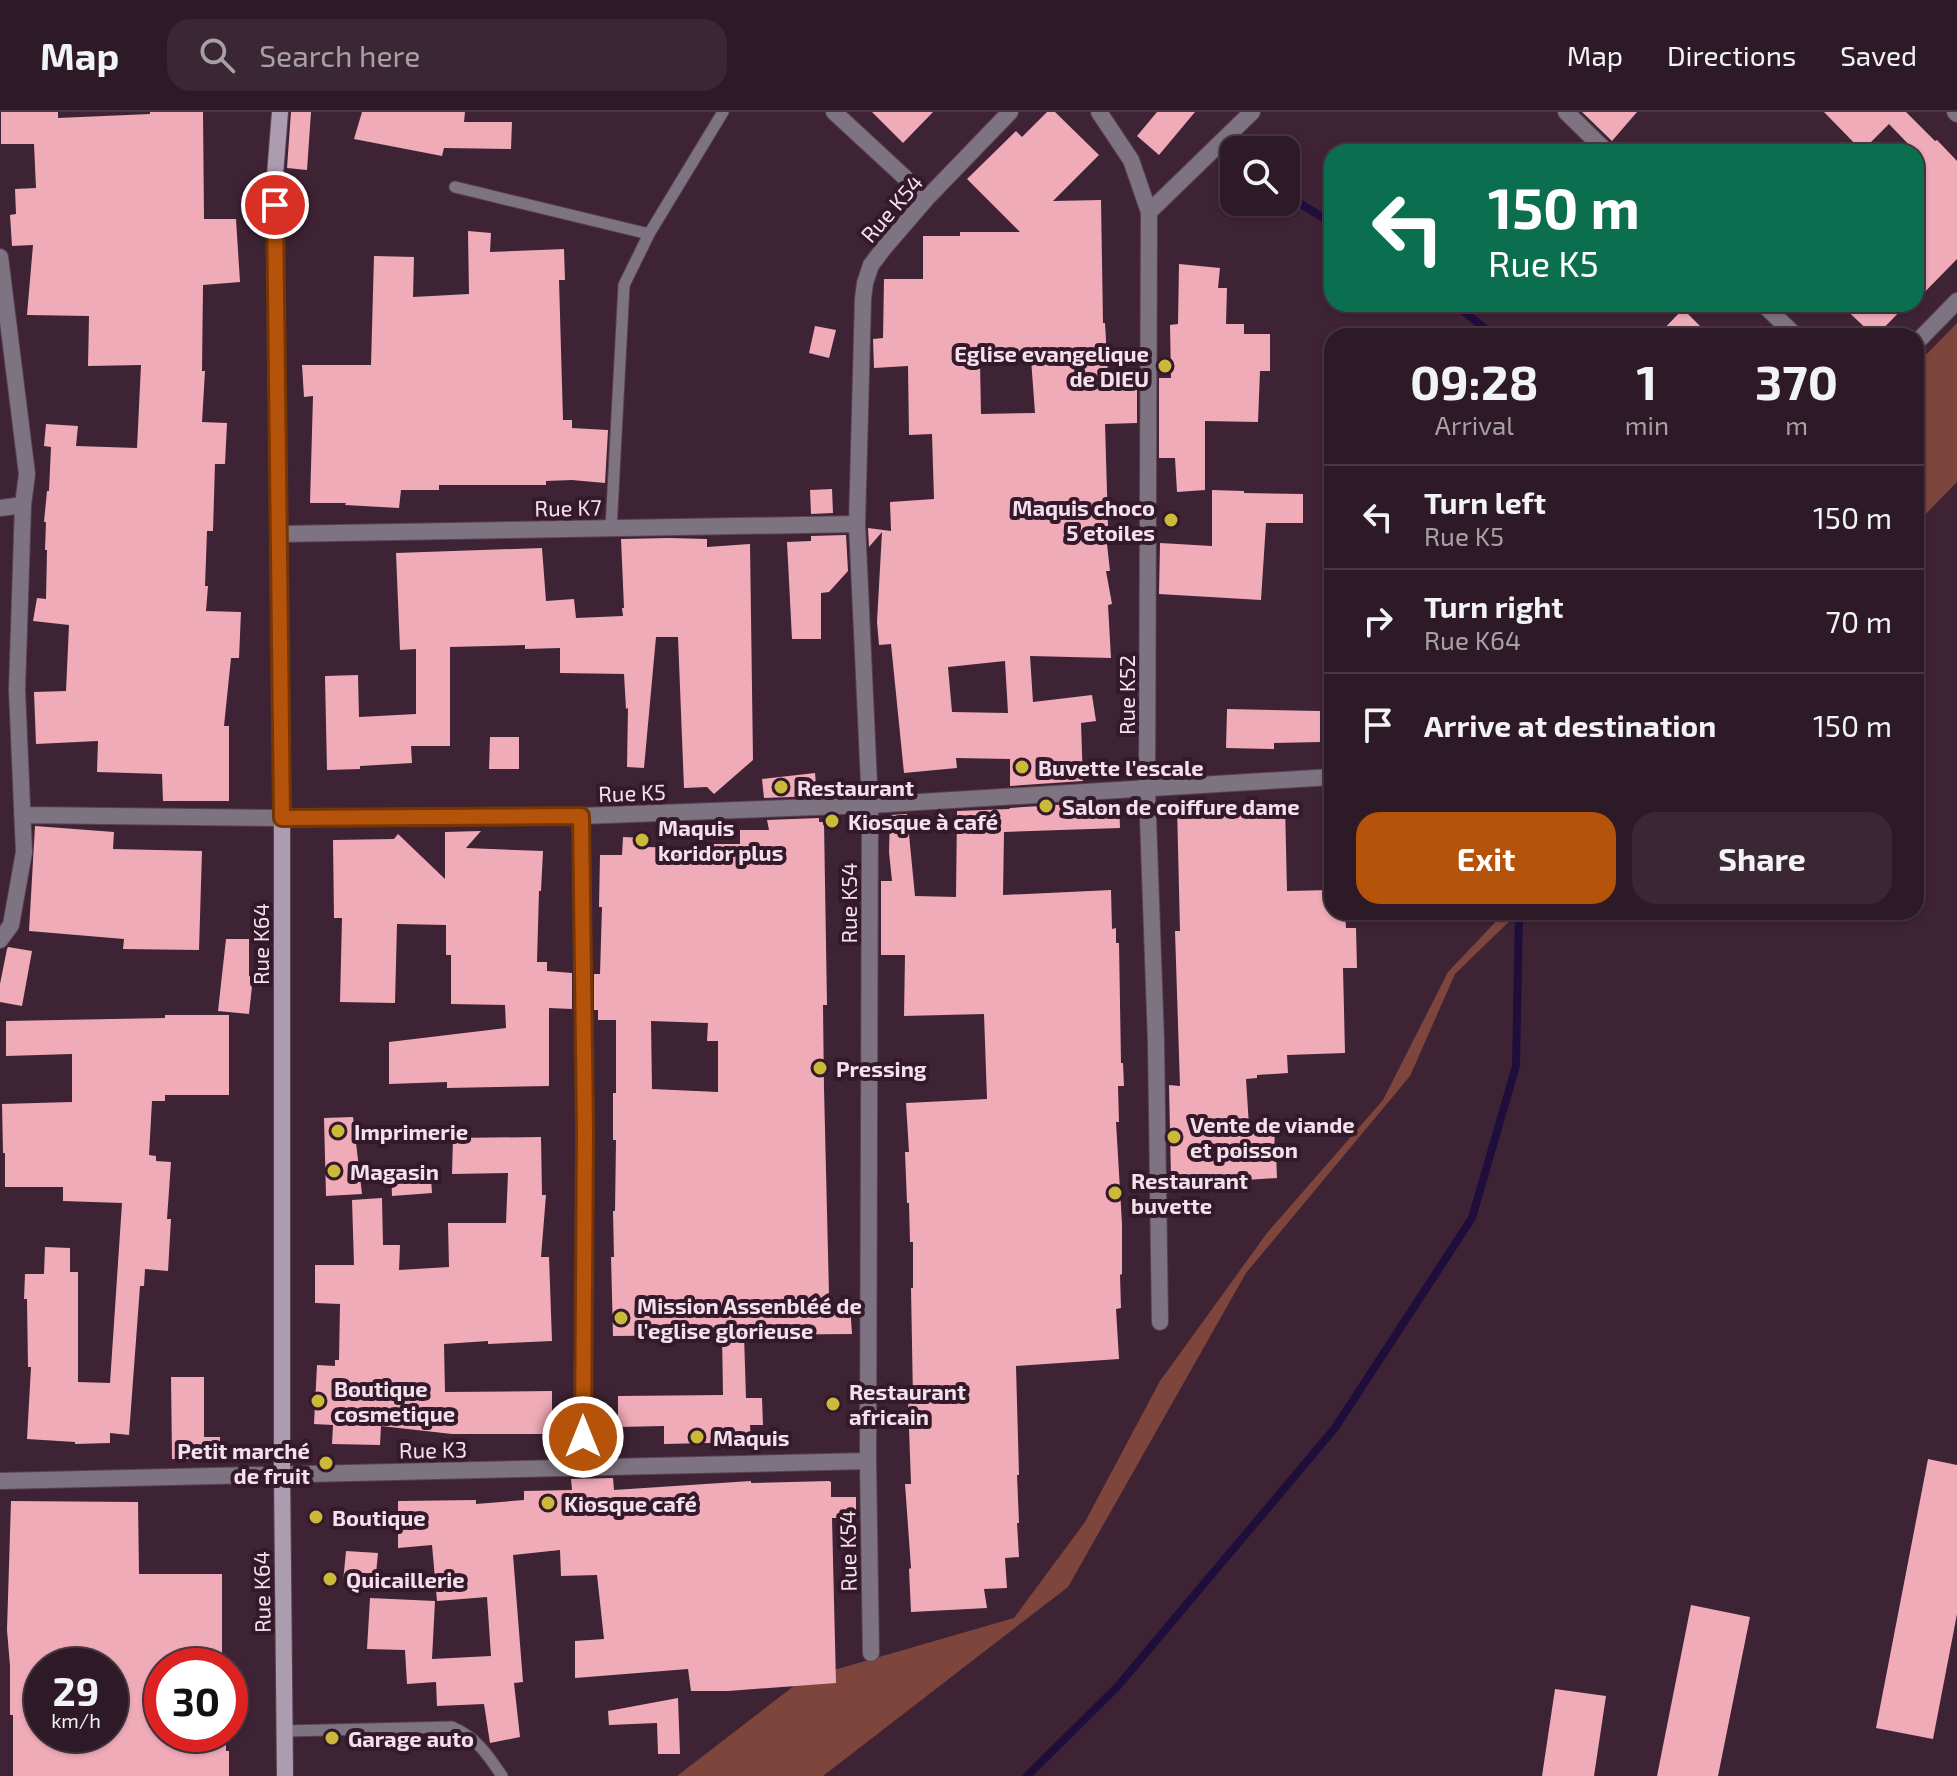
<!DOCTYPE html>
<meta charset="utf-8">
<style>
body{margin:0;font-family:"Exo 2",sans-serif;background:#3a2733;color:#f1f3f6;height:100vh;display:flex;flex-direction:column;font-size:30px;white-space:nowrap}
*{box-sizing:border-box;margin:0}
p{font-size:26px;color:#a7a1a7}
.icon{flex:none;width:44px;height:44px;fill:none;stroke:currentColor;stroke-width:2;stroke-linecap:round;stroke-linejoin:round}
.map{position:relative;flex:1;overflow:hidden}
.sheet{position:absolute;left:1324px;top:216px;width:600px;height:592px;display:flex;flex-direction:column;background:#2e1a27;border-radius:24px;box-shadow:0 2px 6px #0004,0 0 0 2px #493844}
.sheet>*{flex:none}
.hud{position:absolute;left:1324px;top:32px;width:600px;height:168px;border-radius:24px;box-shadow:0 2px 6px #0004,0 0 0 2px #493844;background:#0b6e4f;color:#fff;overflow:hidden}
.controls{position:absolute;left:1220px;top:24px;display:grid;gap:16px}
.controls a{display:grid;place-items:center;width:80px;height:80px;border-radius:16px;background:#2e1a27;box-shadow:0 2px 6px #0004,0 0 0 2px #493844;font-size:40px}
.speed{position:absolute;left:24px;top:1536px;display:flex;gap:16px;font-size:40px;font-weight:700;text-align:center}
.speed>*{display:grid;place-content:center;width:104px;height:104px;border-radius:50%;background:#2e1a27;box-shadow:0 2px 6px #0004,0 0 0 2px #493844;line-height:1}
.speed small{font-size:20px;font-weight:400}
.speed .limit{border:12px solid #d22;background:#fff;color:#111}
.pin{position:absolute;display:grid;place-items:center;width:68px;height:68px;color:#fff;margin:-34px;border:4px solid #fff;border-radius:50%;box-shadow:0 2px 8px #0007}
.me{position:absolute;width:88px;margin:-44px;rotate:0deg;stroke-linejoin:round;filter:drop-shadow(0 0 6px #0008)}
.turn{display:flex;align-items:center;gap:28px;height:168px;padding:0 32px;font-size:36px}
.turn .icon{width:104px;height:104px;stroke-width:2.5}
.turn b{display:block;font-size:56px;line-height:68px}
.eta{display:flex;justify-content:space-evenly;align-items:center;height:136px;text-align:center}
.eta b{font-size:48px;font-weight:700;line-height:56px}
.cta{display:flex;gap:16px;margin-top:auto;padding:16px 32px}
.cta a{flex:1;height:92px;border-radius:24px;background:#b45309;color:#fff;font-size:32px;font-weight:700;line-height:92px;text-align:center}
.cta a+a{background:#3a2733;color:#f1f3f6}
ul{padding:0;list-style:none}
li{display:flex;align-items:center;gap:24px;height:104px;padding:0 32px;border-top:2px solid #493844}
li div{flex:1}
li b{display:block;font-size:30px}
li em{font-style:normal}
header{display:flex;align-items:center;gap:48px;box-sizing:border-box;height:112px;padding:0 40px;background:#2e1a27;border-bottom:2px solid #493844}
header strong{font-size:38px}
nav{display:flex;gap:44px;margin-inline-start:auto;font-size:28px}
.search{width:560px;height:72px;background:#3a2733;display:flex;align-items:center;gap:20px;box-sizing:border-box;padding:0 28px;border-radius:24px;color:#a7a1a7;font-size:30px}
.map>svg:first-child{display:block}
.green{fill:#7e453c}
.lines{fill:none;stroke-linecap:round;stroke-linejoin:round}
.stream{stroke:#1f0e3c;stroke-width:8}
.building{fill:#f0abb8;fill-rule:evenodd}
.lane-casing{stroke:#5b4151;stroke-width:13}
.street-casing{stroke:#5b4151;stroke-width:18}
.secondary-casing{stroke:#5b4151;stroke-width:18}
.lane{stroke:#7e7481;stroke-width:11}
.street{stroke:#7e7481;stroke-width:16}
.secondary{stroke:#ac9cb0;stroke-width:16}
.route-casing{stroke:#753606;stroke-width:20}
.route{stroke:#b45309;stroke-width:14}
.poi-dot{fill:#cbba39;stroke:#34192a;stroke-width:3}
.labels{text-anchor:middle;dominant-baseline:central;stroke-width:8;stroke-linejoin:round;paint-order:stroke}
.street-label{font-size:22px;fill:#f4e1ec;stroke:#34192a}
.poi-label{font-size:22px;font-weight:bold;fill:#f4e1ec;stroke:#34192a;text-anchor:start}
</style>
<header>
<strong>Map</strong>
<div class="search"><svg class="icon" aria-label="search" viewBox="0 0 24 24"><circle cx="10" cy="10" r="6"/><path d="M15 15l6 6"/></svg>Search here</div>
<nav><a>Map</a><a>Directions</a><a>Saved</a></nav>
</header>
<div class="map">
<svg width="1957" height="1664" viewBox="0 0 1957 1664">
<rect width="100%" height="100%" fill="#3e2334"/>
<path class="green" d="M 1957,211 L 1957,370 L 1916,412 L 1916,253 Z
M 1505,800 L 1519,800 L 1455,862 L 1410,964 L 1246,1161 L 1068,1475 L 823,1664 L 677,1664 L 803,1567 L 1014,1506 L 1085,1410 L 1160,1269 L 1267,1121 L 1383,988 L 1448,860 Z"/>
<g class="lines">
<path class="stream" d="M 1286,83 L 1332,111
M 1455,192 L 1484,216 L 1488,224
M 1027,1664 L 1117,1575 L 1335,1316 L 1472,1106 L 1516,954 L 1519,800"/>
</g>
<path class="building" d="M 1,0 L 58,0 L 58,6 L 150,2 L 150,0 L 203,0 L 204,107 L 236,107 L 240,170 L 203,173 L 202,259 L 205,259 L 202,310 L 227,311 L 225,352 L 215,352 L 213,419 L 207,419 L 205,474 L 208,474 L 206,499 L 241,500 L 239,546 L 231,546 L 224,614 L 229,614 L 229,689 L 163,689 L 162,662 L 97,660 L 98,629 L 36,632 L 34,580 L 66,579 L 69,513 L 33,509 L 37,486 L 46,487 L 47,438 L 45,438 L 46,410 L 44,410 L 47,379 L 49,379 L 51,335 L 44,334 L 46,312 L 78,314 L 76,334 L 137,336 L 141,253 L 88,254 L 89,204 L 27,203 L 33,133 L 12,134 L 10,103 L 16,102 L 15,77 L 36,76 L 34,32 L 1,32 Z
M 291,0 L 311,0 L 307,58 L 287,56 Z
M 362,0 L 465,0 L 464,10 L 512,10 L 511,37 L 444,36 L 442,44 L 354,27 Z
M 872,0 L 933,0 L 903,31 Z
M 1047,0 L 1055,0 L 1099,43 L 1053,89 L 1101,88 L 1103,211 L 1105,211 L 1108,263 L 1124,262 L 1124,265 L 1137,265 L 1137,311 L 1105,312 L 1108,414 L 1105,414 L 1110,459 L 1106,459 L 1112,492 L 1108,493 L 1111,546 L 1030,544 L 1033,590 L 1092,583 L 1096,609 L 1081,611 L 1083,669 L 1010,674 L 1010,647 L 956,646 L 957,656 L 904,661 L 891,532 L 879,533 L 877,510 L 882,420 L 869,435 L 868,416 L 891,419 L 890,390 L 934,387 L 932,322 L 909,323 L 908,254 L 874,256 L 873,227 L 883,226 L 884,167 L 923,167 L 923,124 L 960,124 L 960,120 L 1020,120 L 967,67 L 1016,19 L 1022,25 ZM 1031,247 L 1035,301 L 981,302 L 980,250 ZM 1005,549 L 1008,601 L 952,600 L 948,555 Z
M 1157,0 L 1195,0 L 1159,43 L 1137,24 Z
M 1582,0 L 1637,0 L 1612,29 Z
M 1824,0 L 1906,0 L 1935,29 L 1937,28 L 1957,49 L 1957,147 L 1916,189 L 1916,40 L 1889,12 L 1862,39 Z
M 468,119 L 491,121 L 490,140 L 564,137 L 565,168 L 559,168 L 563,308 L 572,308 L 572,316 L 608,318 L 605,371 L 572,368 L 546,369 L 546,373 L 439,373 L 439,378 L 401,378 L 399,396 L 345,393 L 346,391 L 310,391 L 313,284 L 304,285 L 302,253 L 371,253 L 374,144 L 414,145 L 413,185 L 469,182 Z
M 1179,152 L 1220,156 L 1218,176 L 1227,176 L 1226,212 L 1244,212 L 1244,222 L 1270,222 L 1270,259 L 1260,259 L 1258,310 L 1205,309 L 1205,378 L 1177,380 L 1175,346 L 1159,346 L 1159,266 L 1171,266 L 1170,213 L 1178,212 Z
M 1840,192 L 1907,192 L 1876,224 L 1874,224 Z
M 1683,197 L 1710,224 L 1657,224 Z
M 815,214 L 836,218 L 829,246 L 809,241 Z
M 832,377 L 833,401 L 811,402 L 810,378 Z
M 1212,378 L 1244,379 L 1244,381 L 1303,382 L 1303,411 L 1266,411 L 1261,488 L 1159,482 L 1160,431 L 1212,434 Z
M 846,423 L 848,459 L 829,480 L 821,481 L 821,527 L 792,527 L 787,430 L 811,429 L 811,424 Z
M 669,426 L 707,427 L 707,435 L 750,432 L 753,648 L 714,682 L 707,675 L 684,676 L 678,525 L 656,525 L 644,656 L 627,655 L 628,596 L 626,597 L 624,562 L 560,561 L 560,536 L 525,537 L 525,533 L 450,535 L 450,634 L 411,634 L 412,651 L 360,654 L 360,657 L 327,658 L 325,564 L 358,563 L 359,605 L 416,602 L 416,537 L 400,538 L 396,441 L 542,436 L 546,489 L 574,487 L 576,506 L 623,504 L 622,496 L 624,496 L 621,427 Z
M 1227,597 L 1320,599 L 1320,630 L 1274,631 L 1274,637 L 1226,636 Z
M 490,625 L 519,625 L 519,657 L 489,657 Z
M 815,661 L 817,684 L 764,686 L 762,667 Z
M 1119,689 L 1120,716 L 1004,720 L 1003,783 L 1111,778 L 1112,817 L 1116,816 L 1116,831 L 1119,831 L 1121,951 L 1123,951 L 1124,974 L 1118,974 L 1119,1010 L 1116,1010 L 1122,1112 L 1122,1162 L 1120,1163 L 1121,1196 L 1116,1197 L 1119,1247 L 1016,1254 L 1019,1363 L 1017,1363 L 1019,1411 L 1017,1411 L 1019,1445 L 1005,1446 L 1007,1476 L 984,1477 L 987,1496 L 911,1500 L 909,1457 L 911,1456 L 905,1372 L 911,1372 L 908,1288 L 913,1288 L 911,1176 L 913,1176 L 913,1130 L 910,1130 L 909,1091 L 907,1091 L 905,1040 L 909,1040 L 906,991 L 987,987 L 984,902 L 904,904 L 905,843 L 881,843 L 881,769 L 892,769 L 889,740 L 890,703 L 907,702 L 915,784 L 956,785 L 957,699 L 1009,697 L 1010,696 Z
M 1285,692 L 1287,779 L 1332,778 L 1332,800 L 1345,800 L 1346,816 L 1356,816 L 1357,856 L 1343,856 L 1345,941 L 1287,943 L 1288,961 L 1257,963 L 1257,966 L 1246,967 L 1249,1014 L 1275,1015 L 1274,1043 L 1276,1042 L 1277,1066 L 1231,1069 L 1231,1065 L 1171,1067 L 1169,973 L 1180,974 L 1175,819 L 1180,819 L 1177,694 Z
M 819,706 L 819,710 L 824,710 L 827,893 L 823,893 L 824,976 L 829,1182 L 831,1182 L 831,1195 L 850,1193 L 852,1222 L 744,1223 L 746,1286 L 762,1286 L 763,1313 L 750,1313 L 751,1330 L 664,1332 L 664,1314 L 618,1315 L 618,1284 L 723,1283 L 722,1223 L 613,1224 L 611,1145 L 614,1145 L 613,1099 L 615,1099 L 616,1028 L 613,1028 L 613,981 L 616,981 L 616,908 L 598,908 L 598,898 L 594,898 L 594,862 L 600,862 L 602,795 L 599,795 L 600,743 L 622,743 L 623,725 L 644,726 L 644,735 L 707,736 L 707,732 L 740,732 L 740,718 L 769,718 L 767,708 ZM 651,909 L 708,911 L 707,929 L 718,929 L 718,980 L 652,977 Z
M 35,714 L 114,720 L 113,737 L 202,739 L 199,838 L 123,837 L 124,827 L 29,819 Z
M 481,719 L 466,736 L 543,739 L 541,779 L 539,779 L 537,850 L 547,850 L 547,859 L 572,861 L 572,897 L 549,896 L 549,974 L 447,976 L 447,970 L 389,972 L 389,930 L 506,916 L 505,893 L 451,892 L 451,843 L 446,843 L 446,813 L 397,812 L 395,891 L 340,890 L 342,806 L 334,806 L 333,728 L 394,727 L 398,722 L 445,767 L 445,720 Z
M 226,827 L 249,827 L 249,864 L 253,865 L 249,902 L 218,899 Z
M 8,835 L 32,839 L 22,894 L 0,890 L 0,872 L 7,837 Z
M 165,903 L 229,903 L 229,983 L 165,983 L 165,989 L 152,989 L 149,1043 L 156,1044 L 156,1049 L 171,1050 L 167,1107 L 171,1107 L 168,1159 L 145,1157 L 144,1174 L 140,1174 L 129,1323 L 110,1321 L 110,1331 L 75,1332 L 75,1330 L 27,1327 L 31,1255 L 28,1255 L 27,1187 L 24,1187 L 25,1162 L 44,1162 L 45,1135 L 70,1136 L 70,1160 L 78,1160 L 78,1270 L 110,1271 L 122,1091 L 63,1089 L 63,1075 L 5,1075 L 5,1041 L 3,1041 L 2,992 L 72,990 L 72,942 L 6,944 L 6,909 L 165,906 Z
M 353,1005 L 362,1082 L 326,1084 L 324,1006 Z
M 541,1025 L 542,1083 L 546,1083 L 541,1145 L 549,1145 L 552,1229 L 488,1232 L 488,1229 L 444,1232 L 445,1280 L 552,1279 L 552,1322 L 452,1322 L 381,1314 L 380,1333 L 332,1332 L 333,1313 L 314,1312 L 317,1253 L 335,1254 L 335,1248 L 339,1248 L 340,1192 L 315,1191 L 315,1153 L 354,1153 L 352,1088 L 382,1086 L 383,1133 L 400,1133 L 399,1158 L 449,1155 L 448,1111 L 506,1111 L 508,1061 L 452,1062 L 453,1026 Z
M 430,1053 L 432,1081 L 392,1084 L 391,1056 Z
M 171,1265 L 204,1265 L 204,1325 L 220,1325 L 220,1347 L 172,1347 Z
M 1928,1347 L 1957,1353 L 1957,1502 L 1933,1627 L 1876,1616 Z
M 613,1366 L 614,1378 L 751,1369 L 751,1371 L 829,1369 L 831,1370 L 831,1385 L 856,1385 L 856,1406 L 832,1406 L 836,1571 L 728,1579 L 691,1579 L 688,1557 L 575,1566 L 575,1529 L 604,1527 L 597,1463 L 561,1464 L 560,1438 L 513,1443 L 523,1570 L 514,1571 L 520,1625 L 490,1631 L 484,1592 L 437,1594 L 436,1570 L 407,1572 L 405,1538 L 367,1537 L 370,1486 L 435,1489 L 432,1547 L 491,1544 L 487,1485 L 437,1489 L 432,1433 L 398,1436 L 398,1389 L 476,1388 L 476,1392 L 524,1388 L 524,1379 L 572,1378 L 571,1367 Z
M 11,1389 L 138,1390 L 139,1462 L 222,1462 L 222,1554 L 162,1554 L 162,1622 L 226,1622 L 226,1639 L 229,1639 L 229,1664 L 13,1664 L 13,1603 L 10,1603 L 10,1554 L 7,1518 ZM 110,1553 L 110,1622 L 42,1622 L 42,1554 Z
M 346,1439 L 378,1441 L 375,1472 L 343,1470 Z
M 1691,1493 L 1750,1505 L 1718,1664 L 1657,1664 Z
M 1555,1577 L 1606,1584 L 1594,1664 L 1542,1664 Z
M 678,1586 L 680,1642 L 658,1642 L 657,1611 L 609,1613 L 608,1599 Z"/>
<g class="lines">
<defs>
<path id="lane" d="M 455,75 L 649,122
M 611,417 L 624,173 L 649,122 L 723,0
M 285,1619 L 452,1615 C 476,1625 488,1643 502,1664"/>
<path id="street" d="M 834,0 L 927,86
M 1099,0 L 1131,48 L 1149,100 L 1147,677 L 1156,930 L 1160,1210
M 1566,0 L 1607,40
M 1955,0 L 1957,2
M 1149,100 L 1252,0
M 0,145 L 27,362 L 23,393 L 17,578 L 24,740 L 11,813 L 0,828
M 1763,192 L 1796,224
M 1916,231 L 1957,189
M 0,396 L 23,393
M 279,422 L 857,412
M 22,703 L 282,706 L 581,704 L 870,693 L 1332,665
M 581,704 L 585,1019 L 583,1356
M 0,1369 L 868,1349
M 871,1541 L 868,1349 L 870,693 L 857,412 L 863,187 L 865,171 L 871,153 L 884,136 L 927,86 L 1010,0"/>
<path id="secondary" d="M 280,0 L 275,63 L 282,706 L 282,1361 L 285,1664"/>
</defs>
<use href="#lane" class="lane-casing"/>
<use href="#street" class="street-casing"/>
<use href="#secondary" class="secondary-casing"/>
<use href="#lane" class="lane"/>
<use href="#street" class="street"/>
<use href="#secondary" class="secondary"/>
</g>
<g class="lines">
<defs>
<path id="route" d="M 275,93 L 282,706 L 581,704 L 585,1019 L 583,1325"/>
</defs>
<use href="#route" class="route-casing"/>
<use href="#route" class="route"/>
</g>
<g class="poi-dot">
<circle cx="1165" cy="254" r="8"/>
<circle cx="1171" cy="408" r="8"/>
<circle cx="1022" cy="655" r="8"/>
<circle cx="781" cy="675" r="8"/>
<circle cx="1046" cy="694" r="8"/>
<circle cx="832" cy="709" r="8"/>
<circle cx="642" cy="728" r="8"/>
<circle cx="820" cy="956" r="8"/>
<circle cx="338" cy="1019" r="8"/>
<circle cx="1174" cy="1025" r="8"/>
<circle cx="334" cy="1059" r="8"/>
<circle cx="1115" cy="1081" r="8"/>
<circle cx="621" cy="1206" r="8"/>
<circle cx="318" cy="1289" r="8"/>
<circle cx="833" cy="1292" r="8"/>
<circle cx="697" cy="1325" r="8"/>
<circle cx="326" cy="1351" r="8"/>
<circle cx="548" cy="1391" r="8"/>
<circle cx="316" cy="1405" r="8"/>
<circle cx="330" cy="1467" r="8"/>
<circle cx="332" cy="1626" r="8"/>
</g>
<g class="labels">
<g class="street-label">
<text transform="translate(891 96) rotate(-49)">Rue K54</text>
<text transform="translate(568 395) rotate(-1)">Rue K7</text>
<text transform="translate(1126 583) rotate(-90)">Rue K52</text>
<text transform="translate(632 680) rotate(-2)">Rue K5</text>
<text transform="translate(848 791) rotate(-90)">Rue K54</text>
<text transform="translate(260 832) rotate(-90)">Rue K64</text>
<text transform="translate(433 1337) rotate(-1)">Rue K3</text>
<text transform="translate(847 1439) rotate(-91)">Rue K54</text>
<text transform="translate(261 1480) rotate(-91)">Rue K64</text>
</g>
<g class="poi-label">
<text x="1149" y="241" text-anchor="end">Eglise evangelique<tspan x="1149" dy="25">de DIEU</tspan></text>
<text x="1155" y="395" text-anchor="end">Maquis choco<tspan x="1155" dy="25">5 etoiles</tspan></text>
<text x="1038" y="655">Buvette l'escale</text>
<text x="797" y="675">Restaurant</text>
<text x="1062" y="694">Salon de coiffure dame</text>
<text x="848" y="709">Kiosque à café</text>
<text x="658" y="715">Maquis<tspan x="658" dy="25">koridor plus</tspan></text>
<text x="836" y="956">Pressing</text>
<text x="1190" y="1012">Vente de viande<tspan x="1190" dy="25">et poisson</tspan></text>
<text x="354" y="1019">Imprimerie</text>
<text x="350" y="1059">Magasin</text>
<text x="1131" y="1068">Restaurant<tspan x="1131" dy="25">buvette</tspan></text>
<text x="637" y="1193">Mission Assenbléé de<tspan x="637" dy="25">l'eglise glorieuse</tspan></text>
<text x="334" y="1276">Boutique<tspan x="334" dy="25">cosmetique</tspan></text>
<text x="849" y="1279">Restaurant<tspan x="849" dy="25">africain</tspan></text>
<text x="713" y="1325">Maquis</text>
<text x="310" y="1338" text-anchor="end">Petit marché<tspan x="310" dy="25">de fruit</tspan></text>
<text x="564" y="1391">Kiosque café</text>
<text x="332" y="1405">Boutique</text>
<text x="346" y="1467">Quicaillerie</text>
<text x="348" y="1626">Garage auto</text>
</g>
</g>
</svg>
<div class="controls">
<a><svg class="icon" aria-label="search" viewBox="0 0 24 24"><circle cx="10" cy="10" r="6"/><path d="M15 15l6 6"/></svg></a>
</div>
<div class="speed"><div>29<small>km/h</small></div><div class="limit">30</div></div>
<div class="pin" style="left:275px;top:93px;background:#d93025"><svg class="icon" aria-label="arrive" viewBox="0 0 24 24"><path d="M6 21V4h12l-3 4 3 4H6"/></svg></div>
<svg class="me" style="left:583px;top:1325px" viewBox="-20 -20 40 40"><circle r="17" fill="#b45309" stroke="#fff" stroke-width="3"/><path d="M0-11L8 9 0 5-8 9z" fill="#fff"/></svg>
<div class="hud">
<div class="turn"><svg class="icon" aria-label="left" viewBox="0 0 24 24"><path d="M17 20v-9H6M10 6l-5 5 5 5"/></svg><div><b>150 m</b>Rue K5</div></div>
</div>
<section class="sheet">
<div class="eta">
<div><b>09:28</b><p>Arrival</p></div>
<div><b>1</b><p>min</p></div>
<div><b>370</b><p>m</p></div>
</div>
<ul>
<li><svg class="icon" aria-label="left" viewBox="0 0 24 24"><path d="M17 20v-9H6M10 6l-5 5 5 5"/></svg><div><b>Turn left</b><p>Rue K5</p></div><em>150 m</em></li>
<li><svg class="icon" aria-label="right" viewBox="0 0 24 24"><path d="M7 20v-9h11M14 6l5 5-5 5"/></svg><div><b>Turn right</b><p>Rue K64</p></div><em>70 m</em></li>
<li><svg class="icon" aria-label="arrive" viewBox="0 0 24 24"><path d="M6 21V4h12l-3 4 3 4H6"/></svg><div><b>Arrive at destination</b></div><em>150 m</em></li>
</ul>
<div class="cta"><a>Exit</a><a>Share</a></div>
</section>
</div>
